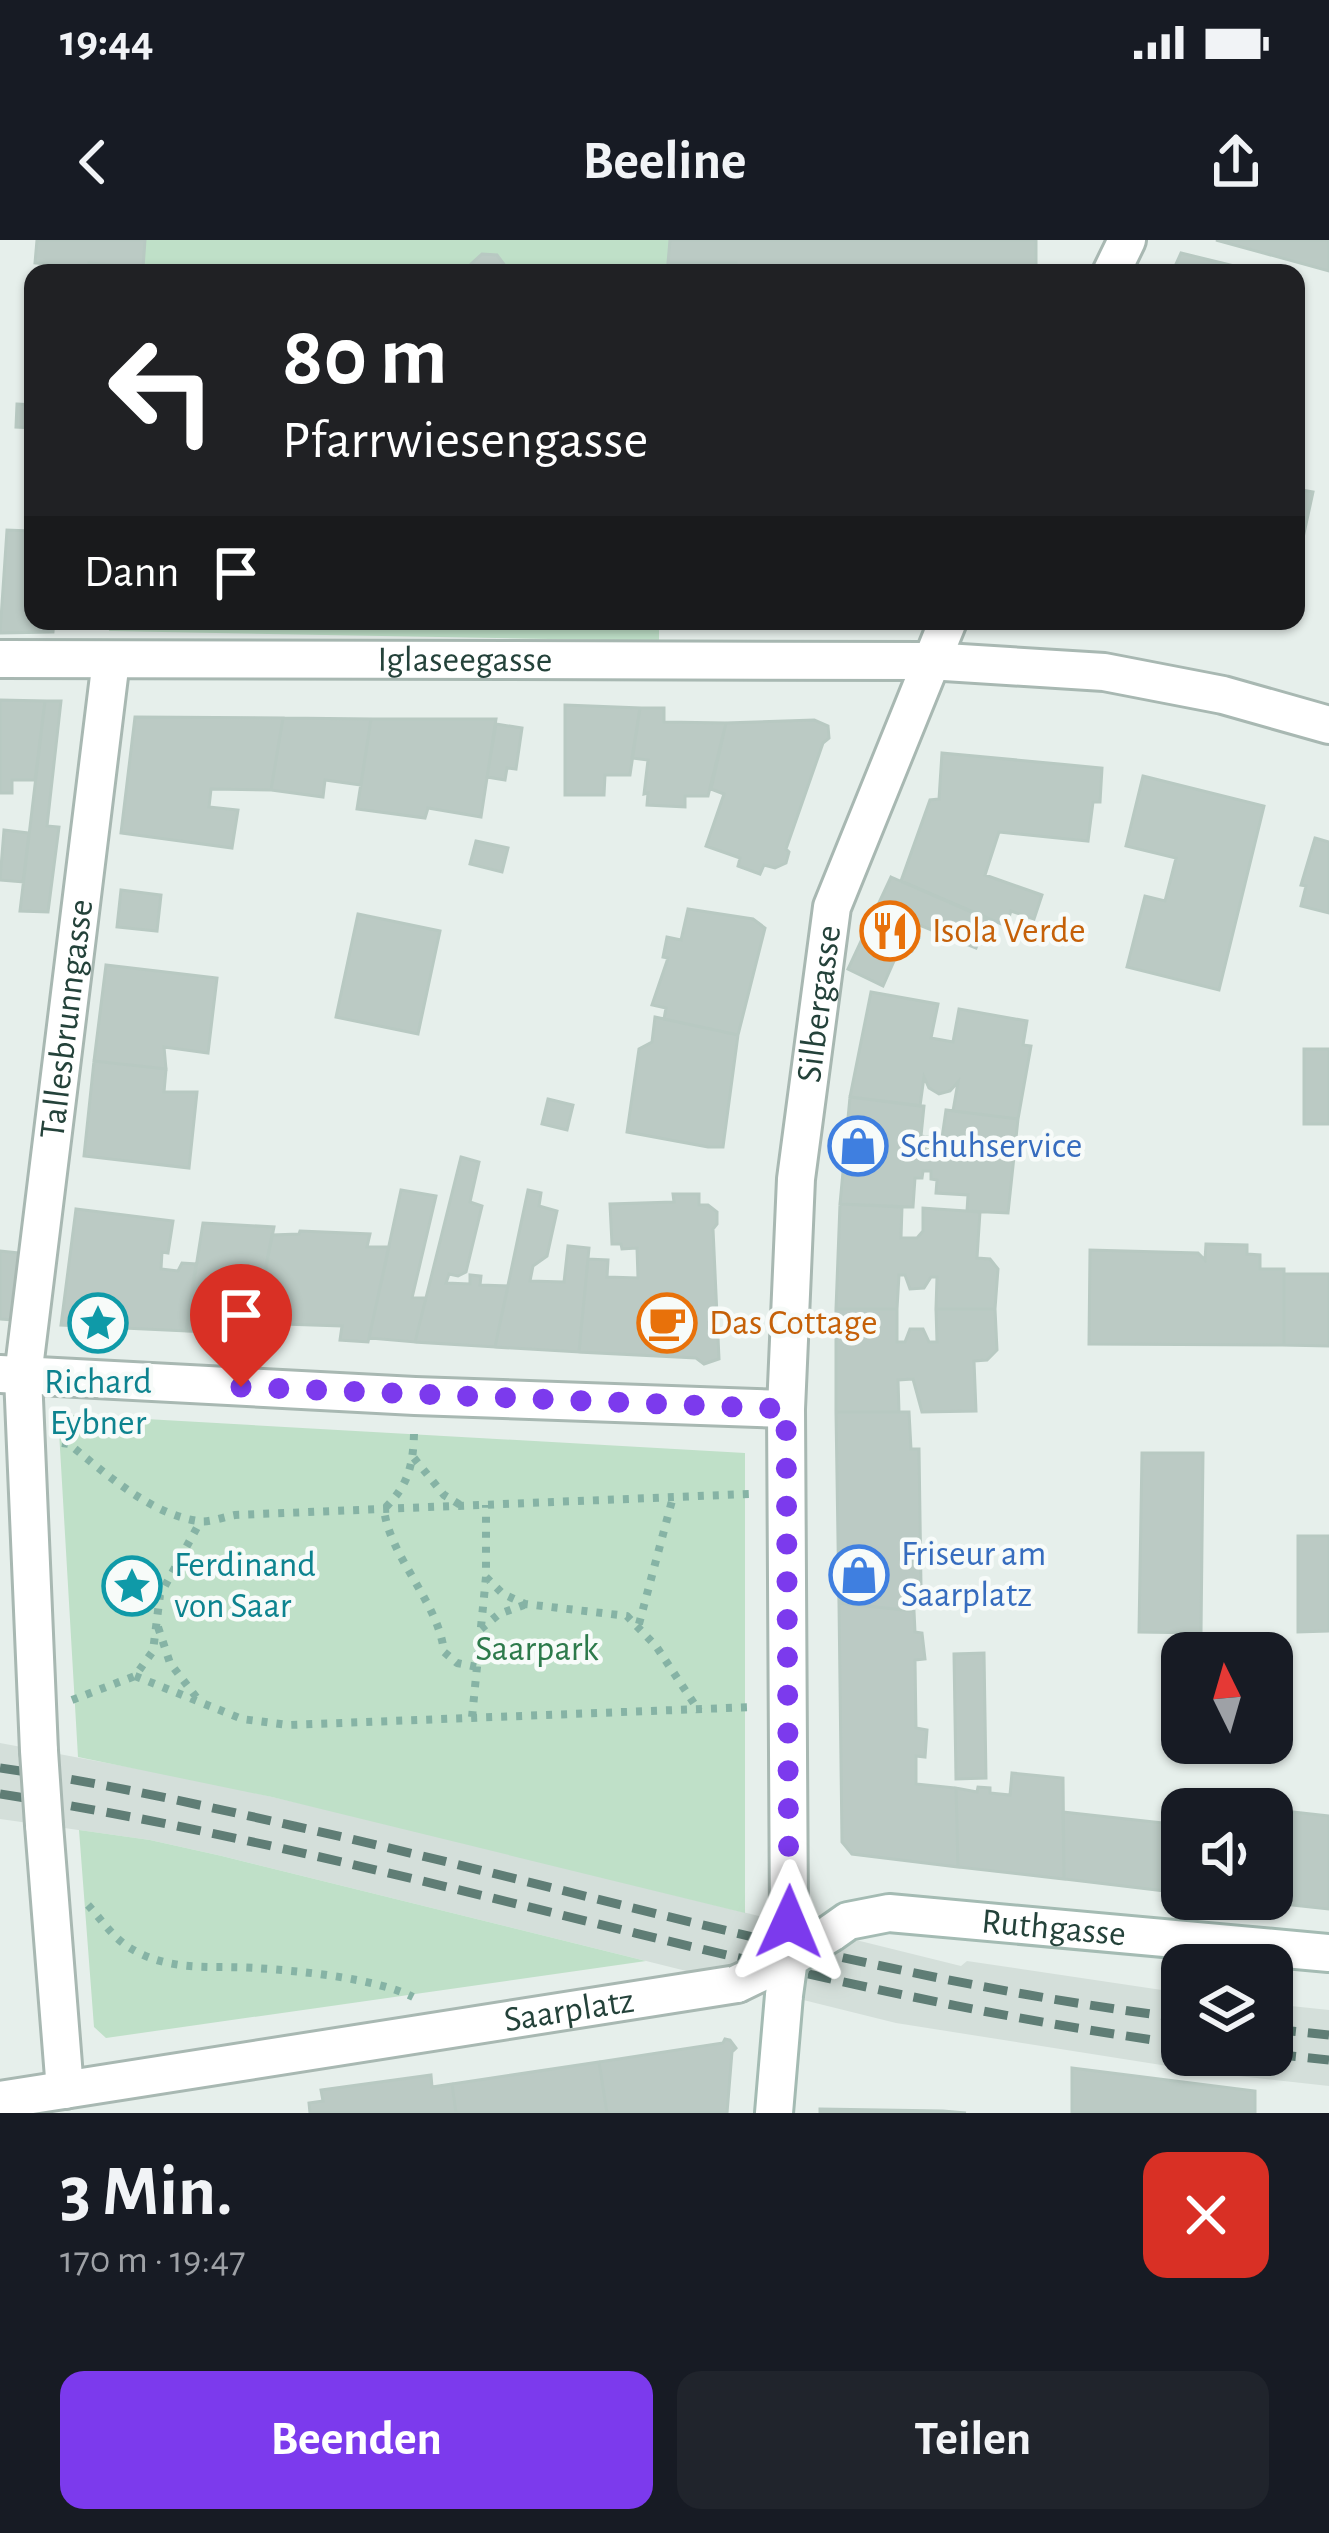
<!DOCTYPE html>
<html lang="de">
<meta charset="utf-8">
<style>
body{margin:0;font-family:"Alegreya Sans",sans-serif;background:#20242c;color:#f1f3f6;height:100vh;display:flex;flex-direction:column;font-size:45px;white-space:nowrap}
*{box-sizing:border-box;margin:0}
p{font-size:39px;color:#9ea1a6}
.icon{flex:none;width:66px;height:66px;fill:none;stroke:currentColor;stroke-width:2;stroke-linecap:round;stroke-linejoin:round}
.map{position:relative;height:1873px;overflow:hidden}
.side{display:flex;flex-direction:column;background:#171b24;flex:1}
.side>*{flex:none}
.top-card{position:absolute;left:24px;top:24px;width:1281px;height:366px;border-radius:24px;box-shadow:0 3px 9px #0004;background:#202124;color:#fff;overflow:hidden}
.needle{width:78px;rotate:355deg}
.fabs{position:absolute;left:1161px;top:1392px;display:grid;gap:24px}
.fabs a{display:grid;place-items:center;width:132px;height:132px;border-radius:24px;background:#171b24;box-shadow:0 3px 9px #0004;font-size:60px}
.pin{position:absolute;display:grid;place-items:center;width:102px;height:102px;color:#fff;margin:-123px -51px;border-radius:50% 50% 50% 0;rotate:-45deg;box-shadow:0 0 12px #0007}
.pin .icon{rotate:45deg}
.me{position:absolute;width:132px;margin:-66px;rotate:1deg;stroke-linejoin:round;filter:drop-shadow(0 0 9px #0008)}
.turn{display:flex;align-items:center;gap:42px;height:252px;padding:0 60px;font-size:54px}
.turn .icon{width:156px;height:156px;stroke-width:2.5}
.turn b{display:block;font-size:84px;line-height:102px}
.then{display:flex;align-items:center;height:114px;padding:0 60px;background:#0003;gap:24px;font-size:45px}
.round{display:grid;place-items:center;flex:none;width:126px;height:126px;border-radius:24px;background:#20242c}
.summary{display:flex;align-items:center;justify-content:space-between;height:204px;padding:0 60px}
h1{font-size:72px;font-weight:700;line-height:90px}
.action{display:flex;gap:24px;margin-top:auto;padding:24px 60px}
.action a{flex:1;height:138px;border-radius:24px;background:#7c3aed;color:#fff;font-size:48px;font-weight:700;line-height:138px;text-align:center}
.action a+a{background:#20242c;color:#f1f3f6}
.status{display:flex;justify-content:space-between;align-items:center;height:84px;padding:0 60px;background:#171b24;direction:ltr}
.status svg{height:33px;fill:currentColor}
header{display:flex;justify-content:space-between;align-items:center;height:156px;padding:0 60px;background:#171b24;font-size:54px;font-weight:700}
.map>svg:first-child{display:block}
.built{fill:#d4dfda}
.green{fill:#bfe0c8}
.building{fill:#bbcac4;stroke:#b8c9c2;stroke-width:3}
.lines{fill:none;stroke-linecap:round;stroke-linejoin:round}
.street-casing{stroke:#a8b8b2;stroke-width:42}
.secondary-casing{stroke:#a4bbb3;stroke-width:42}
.path{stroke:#86b3a5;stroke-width:8;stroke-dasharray:6 9;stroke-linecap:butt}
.street{stroke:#fff;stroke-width:36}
.secondary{stroke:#fff;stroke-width:36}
.rail{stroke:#5f7d75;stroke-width:9;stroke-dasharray:24 12;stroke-linecap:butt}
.street-bridge-casing{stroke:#a8b8b2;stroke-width:42;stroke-linecap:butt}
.secondary-bridge-casing{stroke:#a4bbb3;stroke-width:42;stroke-linecap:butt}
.street-bridge{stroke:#fff;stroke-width:36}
.secondary-bridge{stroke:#fff;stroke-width:36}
.route{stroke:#7c3aed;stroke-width:21;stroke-dasharray:0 37.8}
.labels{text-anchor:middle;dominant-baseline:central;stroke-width:9;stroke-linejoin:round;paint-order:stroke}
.street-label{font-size:36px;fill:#24423a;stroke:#f7fbf9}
.food-label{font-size:36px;fill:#c56008;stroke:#f7fbf9;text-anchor:start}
.shop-label{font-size:36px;fill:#366cbe;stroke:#f7fbf9;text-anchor:start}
.culture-label{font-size:36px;fill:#0d838f;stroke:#f7fbf9}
.park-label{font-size:36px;fill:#2d7a4b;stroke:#f7fbf9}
</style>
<div class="status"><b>19:44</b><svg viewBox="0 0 49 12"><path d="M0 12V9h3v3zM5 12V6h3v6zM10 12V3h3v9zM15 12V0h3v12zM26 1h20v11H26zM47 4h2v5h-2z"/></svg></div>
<header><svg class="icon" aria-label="back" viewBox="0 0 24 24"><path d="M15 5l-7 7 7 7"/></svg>Beeline<svg class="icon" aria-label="share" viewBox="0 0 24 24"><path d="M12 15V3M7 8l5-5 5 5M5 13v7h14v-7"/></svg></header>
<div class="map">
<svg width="1329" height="1873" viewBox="0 0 1329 1873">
<rect width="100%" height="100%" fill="#e6efeb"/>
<path class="built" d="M 0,1503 L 198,1540 L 346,1574 L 961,1726 L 967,1721 L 1182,1753 L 1182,1815 L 1272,1815 L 1272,1764 L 1329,1770 L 1329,1846 L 1212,1833 L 896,1783 L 222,1616 L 150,1600 L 0,1579 Z"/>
<path class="green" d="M 145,0 L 670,0 L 668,33 L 142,33 Z
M 110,381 L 659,381 L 659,401 L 109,391 Z
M 58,1174 L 745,1213 L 745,1673 L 272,1557 L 78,1517 Z
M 79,1590 L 150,1600 L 222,1616 L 646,1721 L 106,1798 L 94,1787 Z"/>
<path class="building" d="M 37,0 L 145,0 L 143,28 L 89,23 L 89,28 L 35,23 Z
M 670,0 L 1036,0 L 1036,32 L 964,27 L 945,28 L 945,33 L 736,33 L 736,23 L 668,23 Z
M 1216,0 L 1329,0 L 1329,31 Z
M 1181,13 L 1263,33 L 1172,33 Z
M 482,14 L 497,15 L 506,27 L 506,33 L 470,33 L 471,24 Z
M 668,23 L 721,23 L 721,33 L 668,33 Z
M 17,164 L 33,165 L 33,188 L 16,187 Z
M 1296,249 L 1313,252 L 1296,330 Z
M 33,278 L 33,381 L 54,381 L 53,392 L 0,393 L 7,290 L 31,291 Z
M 0,460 L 45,461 L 35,540 L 12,540 L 12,553 L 0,553 Z
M 45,461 L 61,461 L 47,586 L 59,587 L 48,672 L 20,671 Z
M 565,465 L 640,468 L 630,535 L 605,535 L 604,555 L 565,555 Z
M 640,468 L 664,468 L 664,482 L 726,483 L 708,556 L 685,556 L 685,567 L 647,565 L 648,553 L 644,554 L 648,520 L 632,518 Z
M 135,477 L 283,478 L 271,550 L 211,549 L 209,567 L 238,570 L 232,608 L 121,593 Z
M 283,478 L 371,479 L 361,545 L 325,540 L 323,557 L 271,550 Z
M 371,479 L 496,479 L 481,577 L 428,568 L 425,578 L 357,569 Z
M 814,480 L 828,486 L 829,498 L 823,503 L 786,609 L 789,612 L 786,623 L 775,628 L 764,625 L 760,634 L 738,626 L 740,618 L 706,606 L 724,554 L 711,549 L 726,483 Z
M 496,484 L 522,488 L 516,529 L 507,528 L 505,540 L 487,537 Z
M 942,513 L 1102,528 L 1100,562 L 1093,562 L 1088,601 L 999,592 L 985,635 L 1042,655 L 1034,679 L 1011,671 L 1006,686 L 901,641 L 930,560 L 939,559 Z
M 1143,536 L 1264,566 L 1219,750 L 1127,727 L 1145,656 L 1165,661 L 1176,618 L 1126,606 Z
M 4,590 L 29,593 L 23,642 L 0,640 Z
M 1315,598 L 1329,602 L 1329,673 L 1301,666 L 1306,646 L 1301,645 Z
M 476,601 L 508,608 L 502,632 L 470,624 Z
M 891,637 L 987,679 L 976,708 L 917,684 L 919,698 L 912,711 L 898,712 L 883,746 L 848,729 Z
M 121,650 L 161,655 L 157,691 L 117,687 Z
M 688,669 L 753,679 L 765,688 L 738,795 L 664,779 L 666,768 L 652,765 L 668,718 L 663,717 L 667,697 L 681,700 Z
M 358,674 L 440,691 L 418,794 L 336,777 Z
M 106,725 L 217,738 L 208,813 L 164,807 L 166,829 L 94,821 Z
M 871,752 L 938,764 L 931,798 L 953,802 L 959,769 L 1027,781 L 1023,805 L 1031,806 L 1018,879 L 953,871 L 958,842 L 950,851 L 939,854 L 929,848 L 924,837 L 920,866 L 850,857 Z
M 655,777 L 738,795 L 723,907 L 708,907 L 627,892 L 639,809 L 652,802 Z
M 1304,809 L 1329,809 L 1329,884 L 1304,884 Z
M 94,821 L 166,829 L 164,852 L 197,852 L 189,928 L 84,916 Z
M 850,857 L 924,866 L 921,896 L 927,897 L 926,907 L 935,907 L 936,897 L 942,898 L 946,870 L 1018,879 L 1008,973 L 967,971 L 968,955 L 936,953 L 937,940 L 931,939 L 931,931 L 923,931 L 922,938 L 915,938 L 913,967 L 840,964 Z
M 548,859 L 573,865 L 567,890 L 542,884 Z
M 461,917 L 479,922 L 470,962 L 482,966 L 466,1032 L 458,1036 L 449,1034 L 446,1043 L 470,1044 L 470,1035 L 481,1036 L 480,1045 L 508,1046 L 495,1107 L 415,1102 Z
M 401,950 L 436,956 L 412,1058 L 426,1058 L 415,1102 L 369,1098 Z
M 528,950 L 541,953 L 539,966 L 557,971 L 547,1016 L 533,1026 L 530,1041 L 564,1042 L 568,1006 L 589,1008 L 579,1112 L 495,1107 Z
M 673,954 L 699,954 L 699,965 L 708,965 L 717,972 L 717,984 L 713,989 L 719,1119 L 704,1124 L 696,1118 L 579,1112 L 588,1019 L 608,1020 L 607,1037 L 638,1038 L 637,1008 L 622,1009 L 621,1004 L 612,1004 L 610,964 L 674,962 Z
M 840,964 L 902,967 L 901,998 L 917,998 L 923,991 L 923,968 L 980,972 L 977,1018 L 990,1019 L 998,1029 L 995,1069 L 936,1069 L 937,1037 L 931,1037 L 924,1048 L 910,1049 L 905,1035 L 899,1035 L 897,1069 L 836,1069 Z
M 76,969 L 173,981 L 168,1013 L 162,1012 L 161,1029 L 178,1031 L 182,1023 L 196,1024 L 186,1091 L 61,1085 Z
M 203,983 L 274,987 L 253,1093 L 186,1091 Z
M 300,991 L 370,994 L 367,1007 L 389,1007 L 368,1102 L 340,1100 L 342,1086 L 282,1084 L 281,1096 L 253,1093 L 272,995 L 299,994 Z
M 1206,1004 L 1247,1005 L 1247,1014 L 1260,1015 L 1260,1029 L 1284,1029 L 1284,1105 L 1089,1104 L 1090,1010 L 1198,1013 L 1205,1020 Z
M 0,1011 L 20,1013 L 12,1080 L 0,1079 Z
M 1284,1034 L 1329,1034 L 1329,1106 L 1284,1105 Z
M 836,1069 L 897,1069 L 897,1102 L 905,1102 L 910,1089 L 923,1089 L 929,1102 L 937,1102 L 936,1069 L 995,1069 L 997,1110 L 987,1120 L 974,1121 L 976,1171 L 922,1172 L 913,1139 L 898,1140 L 899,1172 L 836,1172 Z
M 836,1172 L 909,1172 L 911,1209 L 919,1209 L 921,1346 L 911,1347 L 912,1371 L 839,1363 Z
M 1142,1213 L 1203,1213 L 1201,1393 L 1139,1392 Z
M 1298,1296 L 1329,1296 L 1329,1391 L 1298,1392 Z
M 839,1363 L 914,1371 L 915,1392 L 922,1393 L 925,1419 L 915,1420 L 916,1488 L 927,1490 L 925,1517 L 916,1516 L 916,1544 L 956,1548 L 958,1627 L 852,1614 L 842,1602 Z
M 984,1413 L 986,1538 L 956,1539 L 954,1414 Z
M 1012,1533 L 1063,1538 L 1064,1639 L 958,1627 L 956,1548 L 977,1552 L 978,1547 L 990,1548 L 990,1553 L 1010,1555 Z
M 1275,1570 L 1329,1576 L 1329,1669 L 1273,1663 Z
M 1063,1572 L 1182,1585 L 1182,1653 L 1064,1639 Z
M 725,1799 L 730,1800 L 736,1808 L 732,1812 L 727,1873 L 607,1873 L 599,1822 L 723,1803 Z
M 599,1822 L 607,1873 L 456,1873 L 452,1844 Z
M 1072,1828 L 1255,1851 L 1255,1873 L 1072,1873 Z
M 431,1835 L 432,1847 L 452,1844 L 456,1873 L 310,1873 L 309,1863 L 323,1861 L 321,1850 Z
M 820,1869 L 943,1871 L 966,1873 L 820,1873 Z"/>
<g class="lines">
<defs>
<g id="street">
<path d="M 1111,33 L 1127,0"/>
<path id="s1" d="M 0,419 L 929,421 L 1104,432 L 1223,455 L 1329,485"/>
<path d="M 0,1134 L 415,1156 L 786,1169"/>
<path id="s2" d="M 39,1511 L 23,1136 L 111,420"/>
<path d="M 44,1585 L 65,1850"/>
<path id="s3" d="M 789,1683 L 786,1169 L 796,939 L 832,667 L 948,381"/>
<path id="s4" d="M 0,1860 L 737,1744"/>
</g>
<g id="secondary">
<path id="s5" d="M 831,1693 L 848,1681 L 889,1673 L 1329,1713"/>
<path d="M 774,1873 L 784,1755"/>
</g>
</defs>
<use href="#street" class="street-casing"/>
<use href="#secondary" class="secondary-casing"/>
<path class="path" d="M 414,1194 C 413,1226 408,1246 384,1269 C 389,1316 439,1363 444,1412 L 457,1423 L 477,1427
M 62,1203 L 69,1204 C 105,1233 150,1274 198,1281 C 209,1283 223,1277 235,1275 L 749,1254
M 414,1218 L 444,1255 L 462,1266
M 486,1337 L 503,1354 L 525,1364 L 627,1376 L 656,1406 L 699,1471
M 639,1384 L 673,1257
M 158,1387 L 170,1423 L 200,1462
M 481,1389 L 499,1374 L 524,1365
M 135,1436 L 242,1479 L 288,1485 L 753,1467
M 72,1460 L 135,1436 L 153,1411 L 160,1355 L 200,1282
M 472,1477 L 486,1337 L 486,1265
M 88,1665 C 100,1678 112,1696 127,1706 C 168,1733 210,1725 255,1728 C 300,1731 375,1738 413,1757"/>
<use href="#street" class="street"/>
<use href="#secondary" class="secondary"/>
<path class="rail" d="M 0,1528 C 99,1542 196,1564 294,1586 C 589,1652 881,1741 1182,1778
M 0,1554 C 398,1616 782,1750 1182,1804
M 1272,1789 L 1329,1795
M 1272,1814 L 1329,1820"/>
<defs>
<path id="street-bridge" d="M 39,1511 L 44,1585
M 737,1744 L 789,1719 L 789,1683"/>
<path id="secondary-bridge" d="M 784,1755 L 789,1719 L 831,1693"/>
</defs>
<use href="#street-bridge" class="street-bridge-casing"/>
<use href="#secondary-bridge" class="secondary-bridge-casing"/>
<use href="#street-bridge" class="street-bridge"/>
<use href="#secondary-bridge" class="secondary-bridge"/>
</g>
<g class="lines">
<path class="route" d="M 241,1147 L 786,1169 L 789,1682"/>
</g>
<defs>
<symbol id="restaurant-ring" viewBox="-11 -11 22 22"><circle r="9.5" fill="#f7fbf9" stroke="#e8710a" stroke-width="1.5"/><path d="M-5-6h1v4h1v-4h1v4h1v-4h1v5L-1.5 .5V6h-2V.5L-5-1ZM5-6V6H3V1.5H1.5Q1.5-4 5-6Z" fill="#e8710a"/></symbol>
<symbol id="shop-ring" viewBox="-11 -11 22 22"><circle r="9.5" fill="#f7fbf9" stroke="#3f7fe0" stroke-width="1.5"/><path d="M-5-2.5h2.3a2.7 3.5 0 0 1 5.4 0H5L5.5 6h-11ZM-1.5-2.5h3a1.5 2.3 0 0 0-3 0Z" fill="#3f7fe0"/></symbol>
<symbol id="sight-ring" viewBox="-11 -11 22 22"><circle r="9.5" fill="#f7fbf9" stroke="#0f9aa8" stroke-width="1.5"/><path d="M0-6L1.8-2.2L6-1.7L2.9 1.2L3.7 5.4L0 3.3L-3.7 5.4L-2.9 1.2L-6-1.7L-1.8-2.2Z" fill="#0f9aa8"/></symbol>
<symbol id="cafe-ring" viewBox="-11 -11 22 22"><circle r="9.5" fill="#f7fbf9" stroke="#e8710a" stroke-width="1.5"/><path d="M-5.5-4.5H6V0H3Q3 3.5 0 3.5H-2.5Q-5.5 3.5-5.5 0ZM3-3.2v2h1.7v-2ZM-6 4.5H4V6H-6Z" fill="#e8710a"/></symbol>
</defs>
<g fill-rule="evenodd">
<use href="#restaurant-ring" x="857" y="658" width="66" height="66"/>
<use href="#shop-ring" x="825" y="873" width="66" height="66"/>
<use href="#sight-ring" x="65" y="1050" width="66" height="66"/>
<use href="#cafe-ring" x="634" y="1050" width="66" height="66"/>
<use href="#shop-ring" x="826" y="1302" width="66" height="66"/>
<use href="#sight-ring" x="99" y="1313" width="66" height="66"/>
</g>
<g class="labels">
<g class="street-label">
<text stroke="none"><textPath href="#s1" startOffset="465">Iglaseegasse</textPath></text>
<text stroke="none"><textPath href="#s3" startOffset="921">Silbergasse</textPath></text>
<text stroke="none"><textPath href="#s2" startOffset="735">Tallesbrunngasse</textPath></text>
<text stroke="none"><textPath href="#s5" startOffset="228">Ruthgasse</textPath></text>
<text stroke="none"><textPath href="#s4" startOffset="576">Saarplatz</textPath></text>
</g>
<g class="food-label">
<text x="932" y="691">Isola Verde</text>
<text x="709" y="1083">Das Cottage</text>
</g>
<g class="shop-label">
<text x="900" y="906">Schuhservice</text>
<text x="901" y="1314">Friseur am<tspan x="901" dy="41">Saarplatz</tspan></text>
</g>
<g class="culture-label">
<text x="98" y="1142">Richard<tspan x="98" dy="41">Eybner</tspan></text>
<text x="174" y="1325" text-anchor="start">Ferdinand<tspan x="174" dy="41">von Saar</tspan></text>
</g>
<g class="park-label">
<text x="537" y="1409">Saarpark</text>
</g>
</g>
</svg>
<div class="fabs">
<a><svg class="needle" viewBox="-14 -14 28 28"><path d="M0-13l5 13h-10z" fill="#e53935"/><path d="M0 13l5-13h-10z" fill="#9ea1a6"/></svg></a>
<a><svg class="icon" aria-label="sound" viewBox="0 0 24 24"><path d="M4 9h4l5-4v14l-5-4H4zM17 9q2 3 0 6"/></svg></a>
<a><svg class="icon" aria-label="layers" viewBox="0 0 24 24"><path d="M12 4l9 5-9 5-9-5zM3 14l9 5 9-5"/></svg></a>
</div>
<div class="pin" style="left:241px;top:1147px;background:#d93025"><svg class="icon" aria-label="arrive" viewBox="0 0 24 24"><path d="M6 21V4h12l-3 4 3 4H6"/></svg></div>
<svg class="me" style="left:789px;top:1682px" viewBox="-20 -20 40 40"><path d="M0-17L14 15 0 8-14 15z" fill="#7c3aed" stroke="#fff" stroke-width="4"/></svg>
<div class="top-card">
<div class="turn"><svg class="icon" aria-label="left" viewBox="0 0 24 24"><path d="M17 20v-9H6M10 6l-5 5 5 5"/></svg><div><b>80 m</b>Pfarrwiesengasse</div></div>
<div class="then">Dann<svg class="icon" aria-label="arrive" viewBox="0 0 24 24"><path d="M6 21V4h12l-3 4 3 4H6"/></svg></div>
</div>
</div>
<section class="side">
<div class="summary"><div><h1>3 Min.</h1><p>170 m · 19:47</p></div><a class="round" style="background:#d93025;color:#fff"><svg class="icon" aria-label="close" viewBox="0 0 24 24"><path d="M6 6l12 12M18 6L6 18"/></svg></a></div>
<div class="action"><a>Beenden</a><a>Teilen</a></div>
</section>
